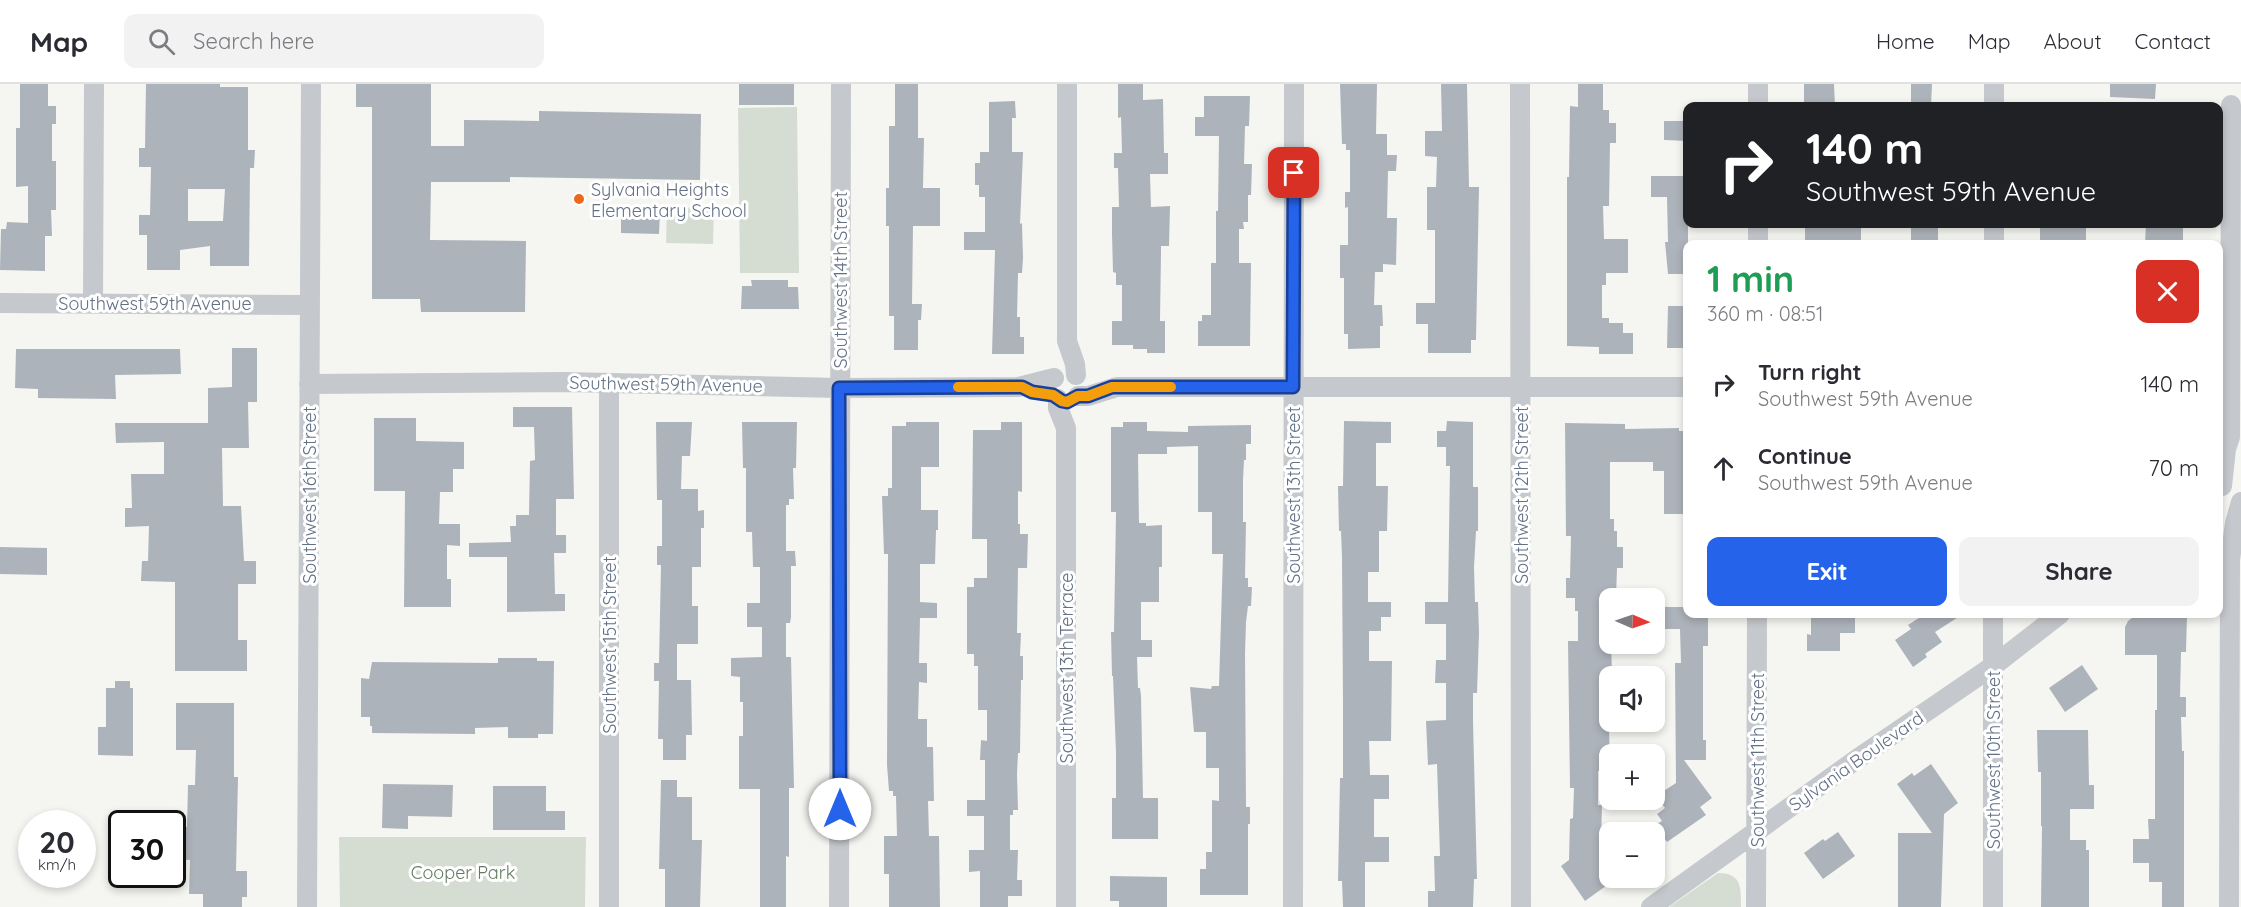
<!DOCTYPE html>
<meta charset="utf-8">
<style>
body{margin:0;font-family:Quicksand,sans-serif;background:#f2f2f3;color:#2b2b33;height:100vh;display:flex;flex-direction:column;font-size:22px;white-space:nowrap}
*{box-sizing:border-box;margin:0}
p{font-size:20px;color:#7c7c81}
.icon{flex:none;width:33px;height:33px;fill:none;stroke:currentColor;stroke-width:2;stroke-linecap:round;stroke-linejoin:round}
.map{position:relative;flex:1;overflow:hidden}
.panel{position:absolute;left:1683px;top:156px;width:540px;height:378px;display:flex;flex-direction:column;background:#fff;border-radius:12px;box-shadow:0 3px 9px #0003}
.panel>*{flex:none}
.top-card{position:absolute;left:1683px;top:18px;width:540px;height:126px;border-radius:12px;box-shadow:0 3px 9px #0003;background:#202124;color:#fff;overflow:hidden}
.needle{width:39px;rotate:92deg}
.buttons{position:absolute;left:1599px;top:504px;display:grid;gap:12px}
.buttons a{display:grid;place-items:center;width:66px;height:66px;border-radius:12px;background:#fff;box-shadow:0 3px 9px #0003;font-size:30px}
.speed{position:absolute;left:18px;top:726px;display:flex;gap:12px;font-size:30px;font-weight:700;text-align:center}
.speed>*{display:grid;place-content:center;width:78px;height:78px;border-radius:50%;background:#fff;box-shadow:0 3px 9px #0003;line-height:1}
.speed small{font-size:15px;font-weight:400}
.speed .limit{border:3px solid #111;border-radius:9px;background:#fff;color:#111}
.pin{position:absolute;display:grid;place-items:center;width:51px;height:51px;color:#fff;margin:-26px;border-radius:12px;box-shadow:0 3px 9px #0006}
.me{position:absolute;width:66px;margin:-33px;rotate:0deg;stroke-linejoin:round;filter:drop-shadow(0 0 4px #0008)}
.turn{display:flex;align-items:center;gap:21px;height:126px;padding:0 24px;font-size:27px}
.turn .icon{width:78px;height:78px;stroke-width:2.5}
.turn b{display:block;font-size:42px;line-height:51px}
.round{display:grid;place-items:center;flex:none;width:63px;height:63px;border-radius:12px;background:#f2f2f3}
.headline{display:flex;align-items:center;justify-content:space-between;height:102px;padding:0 24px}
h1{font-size:36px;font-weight:700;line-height:45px;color:#1e9e55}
.cta{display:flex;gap:12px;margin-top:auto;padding:12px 24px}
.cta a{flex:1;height:69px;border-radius:12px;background:#2563eb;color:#fff;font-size:24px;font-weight:700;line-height:69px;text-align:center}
.cta a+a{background:#f2f2f3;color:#2b2b33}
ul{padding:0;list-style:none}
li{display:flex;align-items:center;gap:18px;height:84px;padding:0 24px}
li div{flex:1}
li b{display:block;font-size:22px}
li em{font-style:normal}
header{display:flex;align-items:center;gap:36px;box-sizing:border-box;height:84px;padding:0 30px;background:#fff;border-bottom:2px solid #e1e1e2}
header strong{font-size:28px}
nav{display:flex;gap:33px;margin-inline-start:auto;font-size:21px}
.search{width:420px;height:54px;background:#f2f2f3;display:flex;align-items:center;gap:15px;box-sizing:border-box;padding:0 21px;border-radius:12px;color:#7c7c81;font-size:22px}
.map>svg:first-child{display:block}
.green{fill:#d5ddd3}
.building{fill:#adb3ba;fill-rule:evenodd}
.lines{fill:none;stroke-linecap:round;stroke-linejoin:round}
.minor{stroke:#c5c8cc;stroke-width:20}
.route-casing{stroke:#184099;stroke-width:15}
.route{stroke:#2563eb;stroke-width:10}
.slow{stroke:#f59e0b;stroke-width:10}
.poi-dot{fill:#ec681c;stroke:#fff;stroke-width:2}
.labels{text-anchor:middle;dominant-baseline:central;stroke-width:6;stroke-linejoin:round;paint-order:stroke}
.poi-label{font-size:18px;fill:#637185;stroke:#fff;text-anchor:start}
.street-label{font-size:18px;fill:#637185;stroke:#fff}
.park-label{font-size:18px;fill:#647b62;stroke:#fff}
</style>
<header>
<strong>Map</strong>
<div class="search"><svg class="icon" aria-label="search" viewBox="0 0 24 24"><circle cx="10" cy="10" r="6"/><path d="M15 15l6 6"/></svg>Search here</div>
<nav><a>Home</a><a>Map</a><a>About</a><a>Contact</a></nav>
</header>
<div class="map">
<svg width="2241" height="823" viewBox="0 0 2241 823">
<rect width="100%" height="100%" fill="#f5f6f2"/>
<path class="green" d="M 797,23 L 799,189 L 740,189 L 738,24 Z
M 667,123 L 714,124 L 713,160 L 666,159 Z
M 339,753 L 586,753 L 585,823 L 340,823 Z
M 1718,789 C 1742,789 1741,804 1741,823 L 1669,823 Z"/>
<path class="building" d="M 20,0 L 48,0 L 48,22 L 56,22 L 56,40 L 52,40 L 52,77 L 56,77 L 56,126 L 51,126 L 52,152 L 45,152 L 45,187 L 0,186 L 1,145 L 6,145 L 7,138 L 28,139 L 28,102 L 16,103 L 16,44 L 20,44 Z
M 146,0 L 220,0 L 220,3 L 248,3 L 248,66 L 255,66 L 254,84 L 250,84 L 249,182 L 210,182 L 210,162 L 180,166 L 180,186 L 147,186 L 147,151 L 139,151 L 139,131 L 150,131 L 151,83 L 139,83 L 139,64 L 145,64 ZM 188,105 L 225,105 L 223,137 L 188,137 Z
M 356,0 L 431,0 L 431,62 L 464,62 L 464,36 L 539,37 L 539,27 L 701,30 L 700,96 L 510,93 L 510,98 L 431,98 L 430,156 L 526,157 L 525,228 L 421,228 L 420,215 L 372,215 L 372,23 L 356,23 Z
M 739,0 L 794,0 L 794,21 L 739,21 Z
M 895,0 L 918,0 L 918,54 L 924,54 L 923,104 L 940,104 L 940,142 L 913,142 L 912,220 L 922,220 L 921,236 L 918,236 L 918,266 L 894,266 L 894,232 L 889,232 L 889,142 L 886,142 L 886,104 L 889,104 L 889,42 L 895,42 Z
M 1118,0 L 1143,0 L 1143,16 L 1163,15 L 1164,69 L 1168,69 L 1168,90 L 1150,90 L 1151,123 L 1170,122 L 1169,162 L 1161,162 L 1161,167 L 1160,237 L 1165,237 L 1165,269 L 1147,269 L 1147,265 L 1133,265 L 1133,261 L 1112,261 L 1112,237 L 1122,237 L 1122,201 L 1116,201 L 1116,189 L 1113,188 L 1112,150 L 1112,123 L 1119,123 L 1118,84 L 1114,84 L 1114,69 L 1122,69 L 1121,33 L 1118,34 Z
M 1340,0 L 1377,0 L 1376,50 L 1387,50 L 1387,71 L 1397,71 L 1396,87 L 1388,87 L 1387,134 L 1397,134 L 1396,181 L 1383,180 L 1383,188 L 1375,188 L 1374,221 L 1382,221 L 1383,242 L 1380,242 L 1380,264 L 1348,265 L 1348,250 L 1344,250 L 1344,194 L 1340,194 L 1340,161 L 1348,161 L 1348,123 L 1345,124 L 1345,108 L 1350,108 L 1350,66 L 1346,66 L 1346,60 L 1342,60 Z
M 1441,0 L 1467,0 L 1469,103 L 1479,103 L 1476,256 L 1471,256 L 1471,269 L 1428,269 L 1428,240 L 1416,240 L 1416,219 L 1435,219 L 1435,146 L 1427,146 L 1427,103 L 1436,103 L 1437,73 L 1425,72 L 1425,47 L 1442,47 Z
M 1578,0 L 1603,0 L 1603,26 L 1609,26 L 1609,39 L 1616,39 L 1616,59 L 1610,59 L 1609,122 L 1603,122 L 1604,155 L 1628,155 L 1628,189 L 1606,189 L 1606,201 L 1602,201 L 1602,234 L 1609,234 L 1609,239 L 1623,239 L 1623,249 L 1633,249 L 1633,270 L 1599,270 L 1599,263 L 1567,262 L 1567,93 L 1569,93 L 1570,22 L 1578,23 Z
M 1804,0 L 1834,0 L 1835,22 L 1804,22 Z
M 1911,0 L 1932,0 L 1931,22 L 1911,22 Z
M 2110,0 L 2156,0 L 2155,15 L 2110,13 Z
M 1204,12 L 1250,12 L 1249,42 L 1245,42 L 1244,80 L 1252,80 L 1251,111 L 1248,111 L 1248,138 L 1243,138 L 1244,145 L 1239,145 L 1239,179 L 1251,179 L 1250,262 L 1198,262 L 1198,237 L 1202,237 L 1202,231 L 1211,231 L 1211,179 L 1216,179 L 1216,127 L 1218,127 L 1219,52 L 1195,52 L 1195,33 L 1204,33 Z
M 1015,17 L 1016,34 L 1012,34 L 1012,68 L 1023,68 L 1020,140 L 1022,139 L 1023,174 L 1022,189 L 1018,189 L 1017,233 L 1020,233 L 1020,253 L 1024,253 L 1024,270 L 992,270 L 995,166 L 964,166 L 964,148 L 985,148 L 985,113 L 979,113 L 979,101 L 975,101 L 975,79 L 980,79 L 980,68 L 989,68 L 989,18 Z
M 1664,37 L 1688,37 L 1688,57 L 1664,56 Z
M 1651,92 L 1688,92 L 1688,190 L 1668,190 L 1665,158 L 1668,158 L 1667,113 L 1651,113 Z
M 621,127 L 660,129 L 659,150 L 621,149 Z
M 1805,140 L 1853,140 L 1853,143 L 1861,143 L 1861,160 L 1805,160 Z
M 1911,140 L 1938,140 L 1938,160 L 1911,160 Z
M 2040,140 L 2086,140 L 2086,160 L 2040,160 Z
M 2146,140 L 2183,140 L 2183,160 L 2145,160 Z
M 751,196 L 788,196 L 788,203 L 798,203 L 799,225 L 741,225 L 742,202 L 752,202 Z
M 1668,222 L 1688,222 L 1688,264 L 1667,264 Z
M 232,264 L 257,264 L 257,318 L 248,318 L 249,364 L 222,364 L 223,422 L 241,422 L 244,477 L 256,477 L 256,500 L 238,500 L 238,556 L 247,556 L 247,587 L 175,587 L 175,498 L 141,497 L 142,477 L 148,477 L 149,442 L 125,443 L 125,424 L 132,424 L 131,390 L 164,390 L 164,358 L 116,359 L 115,339 L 208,339 L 208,304 L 232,303 Z
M 16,265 L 180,265 L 181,290 L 115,291 L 116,315 L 38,314 L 38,305 L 15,304 Z
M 513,323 L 572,323 L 574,415 L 556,415 L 556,451 L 566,451 L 566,469 L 554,469 L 555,510 L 565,510 L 565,527 L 507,528 L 507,473 L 469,473 L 469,459 L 511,458 L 510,442 L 516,442 L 516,431 L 529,431 L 530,377 L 535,376 L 534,343 L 513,343 Z
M 374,334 L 416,334 L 416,357 L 464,358 L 464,385 L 453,385 L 453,408 L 440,408 L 439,440 L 460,440 L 460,462 L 447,461 L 447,495 L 451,495 L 451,523 L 404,523 L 405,407 L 374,407 Z
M 1344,337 L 1391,338 L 1391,359 L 1376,359 L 1376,402 L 1388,402 L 1387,447 L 1379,447 L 1379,488 L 1368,488 L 1368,518 L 1391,518 L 1391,533 L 1381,533 L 1381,547 L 1369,547 L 1369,577 L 1392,577 L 1391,657 L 1369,657 L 1370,691 L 1389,691 L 1389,715 L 1374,715 L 1374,753 L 1389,753 L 1389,778 L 1365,778 L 1365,823 L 1343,823 L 1342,797 L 1338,797 L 1340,694 L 1343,694 L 1343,622 L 1342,473 L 1341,447 L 1339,447 L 1338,402 L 1343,402 Z
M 1447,337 L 1473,338 L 1473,403 L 1478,403 L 1478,447 L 1476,447 L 1474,483 L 1475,518 L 1478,518 L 1479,549 L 1477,609 L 1473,609 L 1473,637 L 1477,795 L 1474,795 L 1473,823 L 1428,823 L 1428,807 L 1435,807 L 1434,772 L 1440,772 L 1437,680 L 1428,681 L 1426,637 L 1446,636 L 1446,599 L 1435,599 L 1436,576 L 1446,576 L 1446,540 L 1425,540 L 1425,518 L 1448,518 L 1450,382 L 1446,382 L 1446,363 L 1437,363 L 1437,347 L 1446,347 Z
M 656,338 L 692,338 L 690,372 L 682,372 L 681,405 L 698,405 L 698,427 L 704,426 L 704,444 L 701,444 L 701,483 L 692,483 L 692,522 L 698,522 L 698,560 L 677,560 L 677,596 L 691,596 L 692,651 L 686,651 L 686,676 L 663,676 L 663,655 L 658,655 L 659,597 L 654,597 L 654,579 L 659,579 L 661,481 L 657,481 L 657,462 L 662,462 L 662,416 L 657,416 Z
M 742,338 L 797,338 L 796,384 L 793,384 L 794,415 L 789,415 L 789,421 L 786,421 L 786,467 L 795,467 L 796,482 L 791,482 L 791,533 L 790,539 L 786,539 L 786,573 L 791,573 L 794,704 L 789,704 L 789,773 L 786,772 L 786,823 L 760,823 L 760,705 L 739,705 L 739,652 L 743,652 L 743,618 L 740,618 L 740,593 L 731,592 L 731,574 L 762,573 L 762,543 L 747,543 L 747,519 L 760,519 L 760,483 L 753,483 L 752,448 L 746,448 L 746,384 L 743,384 Z
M 906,338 L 939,338 L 939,383 L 921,383 L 921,426 L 938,426 L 938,446 L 936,446 L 935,480 L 920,480 L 920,518 L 937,519 L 937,534 L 920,534 L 919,579 L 927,579 L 927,599 L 919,598 L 918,635 L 927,635 L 927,663 L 933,663 L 934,717 L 928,717 L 929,752 L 939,752 L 940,823 L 889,823 L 889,790 L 884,790 L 884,752 L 897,752 L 896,712 L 893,712 L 893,707 L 889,707 L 887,681 L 888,470 L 884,470 L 882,412 L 888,412 L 888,404 L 892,404 L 892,342 L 906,342 Z
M 1001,338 L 1022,338 L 1022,408 L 1018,407 L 1018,440 L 1020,440 L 1020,450 L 1028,450 L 1027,484 L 1018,484 L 1017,549 L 1021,549 L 1020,572 L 1023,572 L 1023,596 L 1021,596 L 1020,669 L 1018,669 L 1017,690 L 1018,726 L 1013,726 L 1013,731 L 1010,731 L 1010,766 L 1018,766 L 1017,796 L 1022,796 L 1022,812 L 1008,812 L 1008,823 L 980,823 L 980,787 L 969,788 L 969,766 L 984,766 L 984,732 L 967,732 L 967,716 L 985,716 L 985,676 L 980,676 L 981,656 L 987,657 L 987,626 L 978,626 L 978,582 L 974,582 L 974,570 L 967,570 L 967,503 L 974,503 L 974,494 L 987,494 L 987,455 L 972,455 L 973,346 L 1001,346 Z
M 1123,338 L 1147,338 L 1147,347 L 1188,348 L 1188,342 L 1251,341 L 1251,360 L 1246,360 L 1246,376 L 1244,376 L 1243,396 L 1243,438 L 1246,438 L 1245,494 L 1248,494 L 1248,503 L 1252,503 L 1251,522 L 1248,522 L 1246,538 L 1245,570 L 1246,723 L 1250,723 L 1250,740 L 1248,740 L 1248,811 L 1200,811 L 1200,785 L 1206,785 L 1206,768 L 1212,768 L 1212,716 L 1219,717 L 1219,684 L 1206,684 L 1206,648 L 1194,648 L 1190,603 L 1211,605 L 1212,602 L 1219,602 L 1223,470 L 1212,470 L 1212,428 L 1198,428 L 1198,362 L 1167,363 L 1167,370 L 1138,370 L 1139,439 L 1146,439 L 1146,442 L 1162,441 L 1162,483 L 1159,483 L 1159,518 L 1141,518 L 1141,556 L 1152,556 L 1152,573 L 1137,573 L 1138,604 L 1140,604 L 1141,612 L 1143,714 L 1158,714 L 1158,755 L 1112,755 L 1112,714 L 1116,714 L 1116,669 L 1113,592 L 1112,592 L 1111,548 L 1114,548 L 1116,428 L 1111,428 L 1111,343 L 1123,343 Z
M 1565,339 L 1625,340 L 1625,345 L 1679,344 L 1679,347 L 1688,347 L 1688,430 L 1664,430 L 1664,387 L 1653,387 L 1653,378 L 1610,378 L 1610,435 L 1614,435 L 1614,447 L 1617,447 L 1617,463 L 1623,463 L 1623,484 L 1617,484 L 1616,514 L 1610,514 L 1612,592 L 1608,595 L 1610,687 L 1598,687 L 1598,721 L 1602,721 L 1601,759 L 1610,771 L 1610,799 L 1585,817 L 1561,782 L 1569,776 L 1570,735 L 1573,734 L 1574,704 L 1570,704 L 1568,557 L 1578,557 L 1578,527 L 1575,527 L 1575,514 L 1566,514 L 1566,494 L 1570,494 L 1571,452 L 1566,452 Z
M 0,463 L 47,464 L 47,491 L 0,490 Z
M 1657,523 L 1688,523 L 1688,530 L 1708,530 L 1708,562 L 1703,562 L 1703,656 L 1706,656 L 1706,676 L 1684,676 L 1712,714 L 1700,723 L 1706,731 L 1667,758 L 1655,741 L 1662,737 L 1657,730 L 1665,724 L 1656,712 L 1676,699 L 1675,579 L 1681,579 L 1680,545 L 1657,545 Z
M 1811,530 L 1855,530 L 1855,549 L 1840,549 L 1840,567 L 1807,567 L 1807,550 L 1811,551 Z
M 1925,530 L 1963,530 L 1935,548 L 1942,558 L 1925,570 L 1927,573 L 1913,583 L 1895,556 L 1911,545 L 1908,541 Z
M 2137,530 L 2187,530 L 2186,568 L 2181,568 L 2180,613 L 2186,613 L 2186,633 L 2181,633 L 2182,667 L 2184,667 L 2184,823 L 2162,823 L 2162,798 L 2149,798 L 2149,779 L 2133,779 L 2133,755 L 2149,755 L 2148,735 L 2155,735 L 2155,626 L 2157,626 L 2157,571 L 2125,571 L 2125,543 L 2128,537 Z
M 498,574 L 537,574 L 537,577 L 554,577 L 553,650 L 538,650 L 538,654 L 508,654 L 508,643 L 475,644 L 475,650 L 372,649 L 372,642 L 370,642 L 370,633 L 361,633 L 361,594 L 369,595 L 372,578 L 498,579 Z
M 2082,581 L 2098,605 L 2065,628 L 2049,604 Z
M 115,597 L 130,597 L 130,604 L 133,604 L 133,672 L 98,671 L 98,643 L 106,643 L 106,604 L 115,604 Z
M 176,619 L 234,619 L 234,693 L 238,693 L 236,787 L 247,787 L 247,813 L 242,813 L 242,823 L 203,823 L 203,810 L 189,810 L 190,776 L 172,775 L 172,742 L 187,743 L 188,701 L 195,701 L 196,666 L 176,666 Z
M 2037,646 L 2088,646 L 2089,701 L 2094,701 L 2094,725 L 2070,725 L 2070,756 L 2086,756 L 2086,766 L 2089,766 L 2089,823 L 2041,823 L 2042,742 L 2041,742 L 2041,688 L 2038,688 Z
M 1931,680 L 1958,719 L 1944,730 L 1941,823 L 1898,823 L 1898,749 L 1932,749 L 1897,700 L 1912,689 L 1914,692 Z
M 661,696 L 677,696 L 677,713 L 692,713 L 692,756 L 702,756 L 700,823 L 665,823 L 665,785 L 659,785 Z
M 383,700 L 453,701 L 452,733 L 408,732 L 408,745 L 382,744 Z
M 493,702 L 546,702 L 546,727 L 565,727 L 565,746 L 493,746 Z
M 1838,748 L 1855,772 L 1823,795 L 1804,769 L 1823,755 L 1825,757 Z
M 1110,792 L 1167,793 L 1167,823 L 1119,823 L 1119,817 L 1110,817 Z"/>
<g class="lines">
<path class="minor" d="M 1067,0 L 1067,257 L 1075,280 L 1076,291
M 1520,0 L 1521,823
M 1758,22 L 1758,0
M 1994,22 L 1994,0
M 1758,160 L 1758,140
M 1994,160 L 1994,140
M 0,219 L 310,221
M 93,219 L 94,0
M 309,300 L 564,298 L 839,304 L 1018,303 L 1054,294
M 1078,312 L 1088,312 L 1117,303 L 1688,303
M 1058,315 L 1058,324 L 1066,344 L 1066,823
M 2222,402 L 2226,365 L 2230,353 L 2231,21
M 307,823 L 311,0
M 609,823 L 609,300
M 839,823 L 841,0
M 1293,823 L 1294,0
M 1651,823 L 1857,675 L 1993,582 L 2060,530
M 1756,823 L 1757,530
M 1993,823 L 1993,530
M 2229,823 L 2230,476 L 2235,439 L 2241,418"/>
</g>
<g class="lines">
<defs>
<path id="route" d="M 840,725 L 839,304 L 1022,303 L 1032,308 L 1053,311 L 1062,317 L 1067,318 L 1078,312 L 1088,312 L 1112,303 L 1293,303 L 1294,89"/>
</defs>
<use href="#route" class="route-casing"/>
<use href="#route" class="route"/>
<path class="slow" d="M 958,303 L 1022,303 L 1032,308 L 1053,311 L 1062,317 L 1067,318 L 1078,312 L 1088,312 L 1112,303 L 1171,303"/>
</g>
<circle class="poi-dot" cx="579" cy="115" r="6"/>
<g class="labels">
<g class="poi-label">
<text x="591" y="105">Sylvania Heights<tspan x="591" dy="21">Elementary School</tspan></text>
</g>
<g class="street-label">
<text transform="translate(840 196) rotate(-90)">Southwest 14th Street</text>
<text x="155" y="219">Southwest 59th Avenue</text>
<text transform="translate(666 300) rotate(1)">Southwest 59th Avenue</text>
<text transform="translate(309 411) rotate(-90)">Southwest 16th Street</text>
<text transform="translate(1293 411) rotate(-90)">Southwest 13th Street</text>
<text transform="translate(1521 411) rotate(-90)">Southwest 12th Street</text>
<text transform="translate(609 561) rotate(-90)">Southwest 15th Street</text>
<text transform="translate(1066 584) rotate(-90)">Southwest 13th Terrace</text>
<text transform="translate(1757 676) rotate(-90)">Southwest 11th Street</text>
<text transform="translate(1993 676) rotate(-90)">Southwest 10th Street</text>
<text transform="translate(1856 677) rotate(-35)">Sylvania Boulevard</text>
</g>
<g class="park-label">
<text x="463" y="788">Cooper Park</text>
</g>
</g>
</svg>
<div class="buttons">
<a><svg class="needle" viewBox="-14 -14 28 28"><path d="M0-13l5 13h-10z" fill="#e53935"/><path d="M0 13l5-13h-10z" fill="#7c7c81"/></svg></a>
<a><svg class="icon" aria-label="sound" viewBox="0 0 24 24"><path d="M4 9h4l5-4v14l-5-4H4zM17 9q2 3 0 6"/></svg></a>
<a>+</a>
<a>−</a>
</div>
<div class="speed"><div>20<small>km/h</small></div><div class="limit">30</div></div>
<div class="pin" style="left:1294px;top:89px;background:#d93025"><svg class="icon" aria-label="arrive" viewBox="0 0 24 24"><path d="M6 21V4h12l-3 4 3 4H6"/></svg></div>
<svg class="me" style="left:840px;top:725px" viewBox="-20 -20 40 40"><circle r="19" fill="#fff"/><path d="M0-13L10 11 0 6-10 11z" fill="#2563eb"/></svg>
<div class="top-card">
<div class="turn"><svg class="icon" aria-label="right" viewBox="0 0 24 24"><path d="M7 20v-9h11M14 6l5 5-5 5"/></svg><div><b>140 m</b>Southwest 59th Avenue</div></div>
</div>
<section class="panel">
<div class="headline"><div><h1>1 min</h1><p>360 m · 08:51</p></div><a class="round" style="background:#d93025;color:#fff"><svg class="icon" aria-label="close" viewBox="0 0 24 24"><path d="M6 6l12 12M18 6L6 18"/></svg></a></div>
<ul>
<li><svg class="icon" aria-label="right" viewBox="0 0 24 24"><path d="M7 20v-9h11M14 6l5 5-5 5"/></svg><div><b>Turn right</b><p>Southwest 59th Avenue</p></div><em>140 m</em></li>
<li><svg class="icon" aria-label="ahead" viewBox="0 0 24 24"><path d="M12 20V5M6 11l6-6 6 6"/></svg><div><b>Continue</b><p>Southwest 59th Avenue</p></div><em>70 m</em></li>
</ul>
<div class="cta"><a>Exit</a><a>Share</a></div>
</section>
</div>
